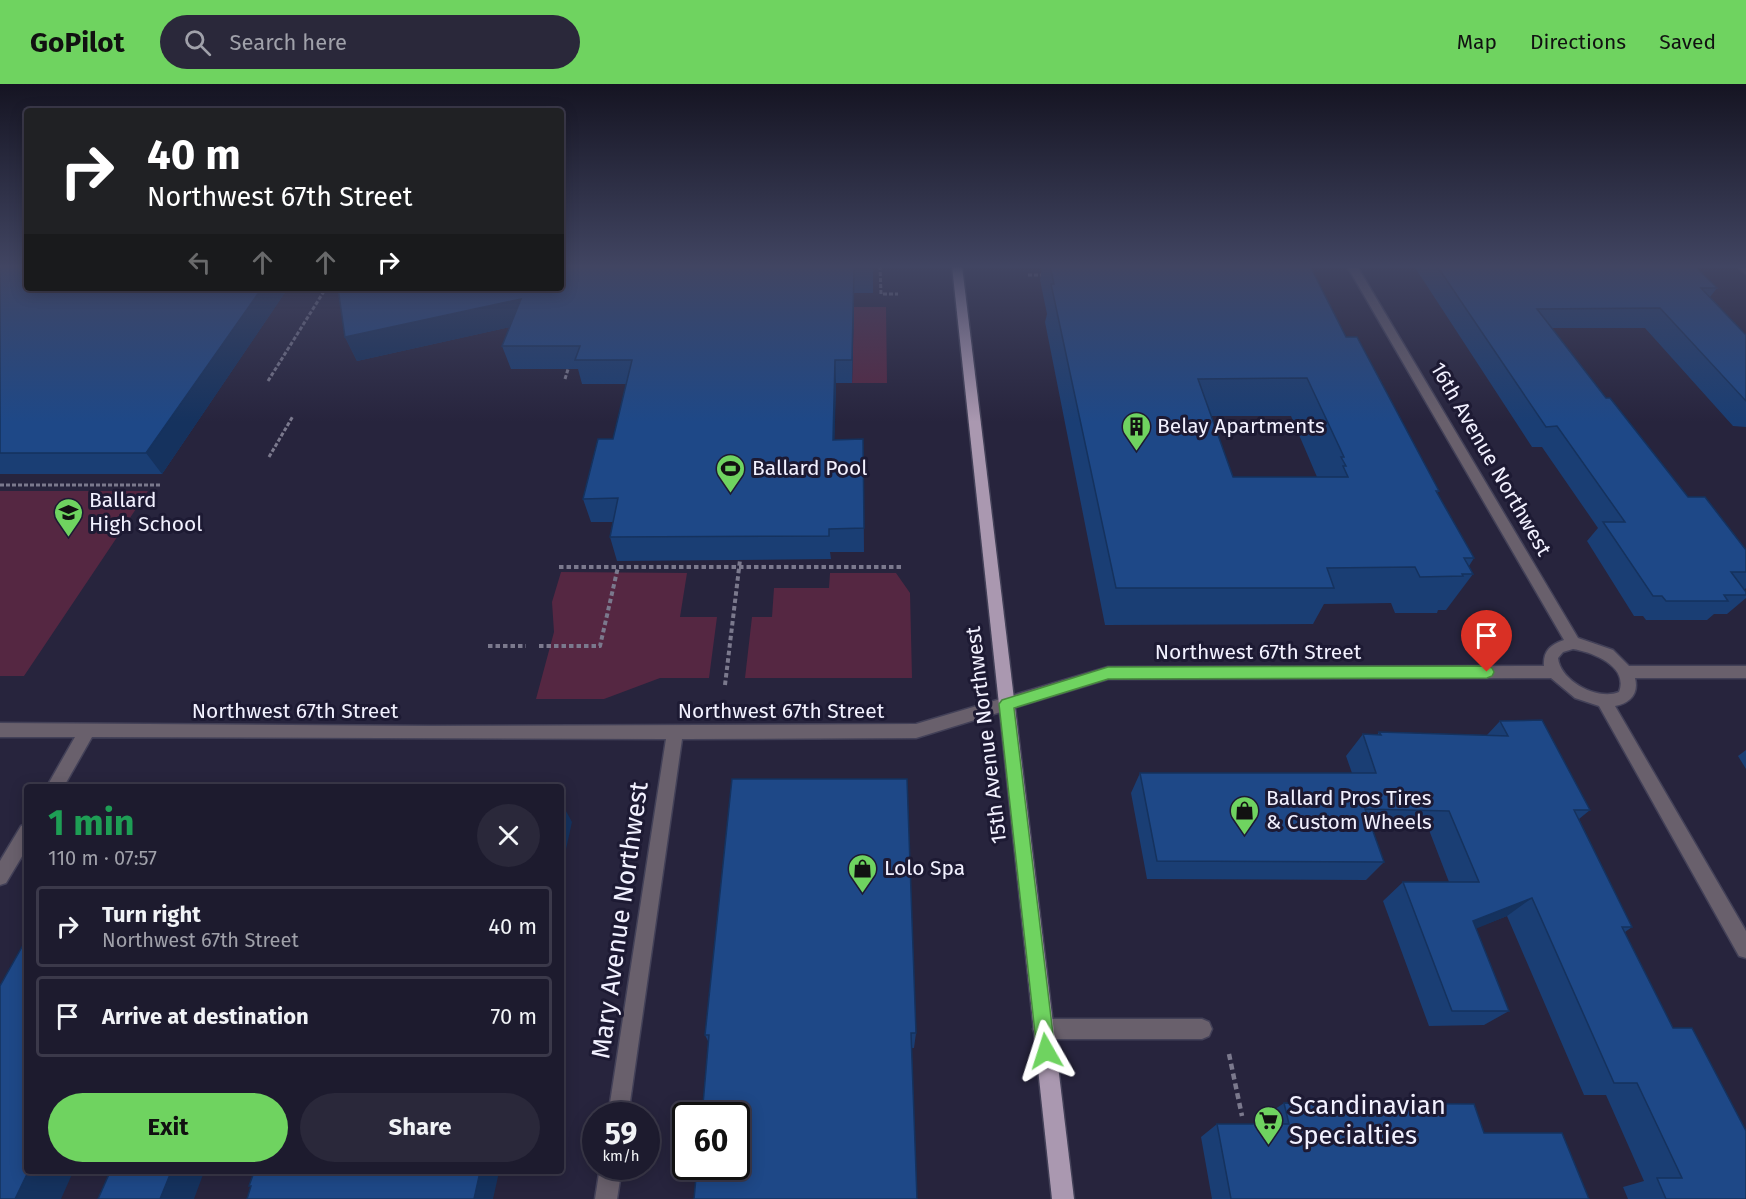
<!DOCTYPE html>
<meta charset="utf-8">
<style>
body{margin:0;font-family:"Fira Sans",sans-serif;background:#2a283a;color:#f1f3f6;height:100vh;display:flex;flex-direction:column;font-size:22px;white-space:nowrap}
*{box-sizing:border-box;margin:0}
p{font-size:20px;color:#a0a1aa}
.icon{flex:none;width:33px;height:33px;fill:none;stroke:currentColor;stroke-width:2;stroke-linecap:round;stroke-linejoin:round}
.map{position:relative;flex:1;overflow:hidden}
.details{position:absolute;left:24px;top:700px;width:540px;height:390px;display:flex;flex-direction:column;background:#1d1b2e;border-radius:6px;box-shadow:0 3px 15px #0003,0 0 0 2px #3b394a}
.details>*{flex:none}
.hud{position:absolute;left:24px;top:24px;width:540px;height:183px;border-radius:6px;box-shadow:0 3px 15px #0003,0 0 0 2px #3b394a;background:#202124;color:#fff;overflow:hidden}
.speed{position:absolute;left:582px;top:1018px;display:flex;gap:12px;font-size:30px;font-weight:700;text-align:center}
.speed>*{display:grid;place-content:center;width:78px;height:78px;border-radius:50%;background:#1d1b2e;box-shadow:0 3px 15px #0003,0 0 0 2px #3b394a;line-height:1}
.speed small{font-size:15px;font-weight:400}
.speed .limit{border:3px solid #111;border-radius:9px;background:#fff;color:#111}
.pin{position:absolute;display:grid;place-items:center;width:51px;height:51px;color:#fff;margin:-62px -26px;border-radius:50% 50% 50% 0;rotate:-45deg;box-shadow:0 0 6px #0007}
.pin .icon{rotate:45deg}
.me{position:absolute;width:66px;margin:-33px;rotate:354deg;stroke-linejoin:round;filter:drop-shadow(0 0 4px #0008)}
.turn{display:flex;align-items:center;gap:21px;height:126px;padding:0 24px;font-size:27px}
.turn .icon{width:78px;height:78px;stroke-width:2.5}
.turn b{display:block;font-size:42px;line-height:51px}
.lanes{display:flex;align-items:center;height:57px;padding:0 24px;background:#0003;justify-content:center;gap:30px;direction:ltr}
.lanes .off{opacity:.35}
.round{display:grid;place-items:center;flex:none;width:63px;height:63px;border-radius:32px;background:#2a283a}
.headline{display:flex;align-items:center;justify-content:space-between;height:102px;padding:0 24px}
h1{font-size:36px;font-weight:700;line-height:45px;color:#1e9e55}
.action{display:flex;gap:12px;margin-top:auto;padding:12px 24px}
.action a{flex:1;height:69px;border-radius:36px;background:#6fd360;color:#111;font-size:24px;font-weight:700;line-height:69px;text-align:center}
.action a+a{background:#2a283a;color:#f1f3f6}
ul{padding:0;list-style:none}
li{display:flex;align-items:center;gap:18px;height:81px;margin:0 12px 9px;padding:0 12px;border:3px solid #3b394a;border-radius:6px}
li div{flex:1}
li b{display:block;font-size:22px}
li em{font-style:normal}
header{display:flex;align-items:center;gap:36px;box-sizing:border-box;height:84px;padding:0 30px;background:#6fd360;color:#111}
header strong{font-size:28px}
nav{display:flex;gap:33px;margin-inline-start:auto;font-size:21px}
.search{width:420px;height:54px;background:#2a283a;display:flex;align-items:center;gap:15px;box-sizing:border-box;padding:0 21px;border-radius:33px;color:#a0a1aa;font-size:22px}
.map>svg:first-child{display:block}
.green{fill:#552742}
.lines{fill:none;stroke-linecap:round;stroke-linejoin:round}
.lane-casing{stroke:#434158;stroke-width:3}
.street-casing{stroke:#434158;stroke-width:3}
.primary-casing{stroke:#434158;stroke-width:3}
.path-far2{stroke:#7b798d;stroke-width:3;stroke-dasharray:4 2;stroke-linecap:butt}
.path-far1{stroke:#7b798d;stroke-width:4;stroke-dasharray:4.5 3;stroke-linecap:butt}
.path{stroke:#7b798d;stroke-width:4.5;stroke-dasharray:6 4;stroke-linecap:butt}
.lane{fill:#69606c;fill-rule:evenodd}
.street{fill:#69606c;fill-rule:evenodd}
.primary{fill:#aa98b0;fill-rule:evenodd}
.wall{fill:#1a3e74;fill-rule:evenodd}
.shaded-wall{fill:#15325e}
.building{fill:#1e4887;stroke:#15325e;stroke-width:1.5;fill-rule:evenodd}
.route{fill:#6fd360;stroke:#48893e;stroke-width:1.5}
.labels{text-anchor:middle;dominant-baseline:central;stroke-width:6;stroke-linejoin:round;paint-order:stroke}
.poi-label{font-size:21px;fill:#f2f1ff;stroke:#1d1a33;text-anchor:start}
.street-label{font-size:21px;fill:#f2f1ff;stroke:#1d1a33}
.near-street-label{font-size:26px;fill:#f2f1ff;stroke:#1d1a33}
.near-poi-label{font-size:26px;fill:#f2f1ff;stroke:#1d1a33;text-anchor:start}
</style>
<header>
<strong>GoPilot</strong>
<div class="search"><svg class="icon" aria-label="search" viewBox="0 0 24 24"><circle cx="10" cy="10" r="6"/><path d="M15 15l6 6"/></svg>Search here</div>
<nav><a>Map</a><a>Directions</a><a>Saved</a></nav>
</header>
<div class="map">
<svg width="1746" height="1115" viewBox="0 0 1746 1115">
<rect width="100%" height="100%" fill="#27243d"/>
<path class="green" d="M 854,223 L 886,223 L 887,299 L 852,299 Z
M 0,407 L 148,407 L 24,592 L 0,592 Z
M 561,488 L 687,489 L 680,533 L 717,533 L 709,594 L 660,594 L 604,615 L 536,615 L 554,548 L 552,518 Z
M 830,489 L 896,489 L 910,509 L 912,594 L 745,594 L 752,533 L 772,533 L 774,504 L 829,504 Z"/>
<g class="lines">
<defs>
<path id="lane" d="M 1043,935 L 1202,935 L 1209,938 L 1212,945 L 1209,952 L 1202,955 L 1043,955 L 1036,952 L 1033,945 L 1036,938 Z"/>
<path id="street" d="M 1347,182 L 1357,182 L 1578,554 L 1613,566 L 1629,582 L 1746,582 L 1746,594 L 1635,594 C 1639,610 1630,619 1615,622 L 1746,847 L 1746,874 L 1739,872 L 1599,622 L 1575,614 L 1551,594 L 1108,595 L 916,654 L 682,655 L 628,1032 L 608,1032 L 666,655 L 92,653 L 63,704 L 46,704 L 75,653 L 0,653 L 0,639 L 431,642 L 916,640 L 1108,583 L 1544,582 C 1543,567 1550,561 1564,556 ZM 1573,565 C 1592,568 1629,582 1619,608 C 1598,617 1560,597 1558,574 L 1563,568 Z
M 1736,182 L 1746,182 L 1746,190 Z
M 27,740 L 27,764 L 6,799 L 0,801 L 0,777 L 21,742 Z
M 600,1083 L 622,1083 L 617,1115 L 595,1115 Z"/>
<path id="primary" d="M 952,182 L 962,182 L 1074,1115 L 1052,1115 Z"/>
</defs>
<use href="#lane" class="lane-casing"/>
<use href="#street" class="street-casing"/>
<use href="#primary" class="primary-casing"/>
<path class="path-far2" d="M 880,182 L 881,210 L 898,210
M 1028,191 L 1046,191
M 565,295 L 569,282
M 268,297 L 326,204
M 269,373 L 293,332
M 0,401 L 162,401"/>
<path class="path-far1" d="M 559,483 L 901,483
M 488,562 L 526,562
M 539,562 L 600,562 L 618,483
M 725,601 L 740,476"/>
<path class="path" d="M 1229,970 L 1242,1032"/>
<use href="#lane" class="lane"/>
<use href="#street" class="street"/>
<use href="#primary" class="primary"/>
</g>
<path class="wall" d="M 0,182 L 27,204 L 288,204 L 162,390 L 0,390 Z
M 873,182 L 873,209 L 854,209 L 852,299 L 836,299 L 834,356 L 863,355 L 864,468 L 830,468 L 831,475 L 617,477 L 610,453 L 613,438 L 591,438 L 583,415 L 613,355 L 626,300 L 582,300 L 578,285 L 511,285 L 502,262 L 510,243 L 357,277 L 345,253 Z
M 1042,182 L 1310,182 L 1346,253 L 1439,407 L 1437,409 L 1474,474 L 1469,482 L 1473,490 L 1446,526 L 1438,526 L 1437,529 L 1395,529 L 1391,519 L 1324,520 L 1313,540 L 1105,541 L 1045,238 L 1047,230 L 1040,196 ZM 1211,332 L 1291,332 L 1317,393 L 1233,393 Z
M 1414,182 L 1695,182 L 1717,204 L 1710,213 L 1746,251 L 1746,343 L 1733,342 L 1645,244 L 1552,244 L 1606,314 L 1688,413 L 1746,466 L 1746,504 L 1744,506 L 1746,508 L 1746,514 L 1727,530 L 1714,530 L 1707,536 L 1646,536 L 1643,532 L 1634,532 L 1587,457 L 1598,444 L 1542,363 L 1532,363 Z
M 1500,637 L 1590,726 L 1579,735 L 1632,843 L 1625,848 L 1746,1115 L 1628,1115 L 1623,1103 L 1644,1097 L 1606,1011 L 1584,1011 L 1507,832 L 1476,844 L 1509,927 L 1484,941 L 1429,942 L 1383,817 L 1403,798 L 1449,798 L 1429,746 L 1372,745 L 1384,778 L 1366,796 L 1147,795 L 1131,709 L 1140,689 L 1352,689 L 1346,672 L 1363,650 L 1377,651 L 1379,648 L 1487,651 Z
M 1746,666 L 1746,685 L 1738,672 Z
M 916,949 L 914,964 L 708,957 L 705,951 Z
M 1284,1019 L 1484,1049 L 1589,1115 L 1212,1115 L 1201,1053 L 1217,1040 L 1267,1040 L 1265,1032 Z"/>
<path class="shaded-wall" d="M 854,185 L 854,209 L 852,299 L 852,276 Z
M 262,204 L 288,204 L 162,390 L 146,369 Z
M 521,215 L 528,239 L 357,277 L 345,253 Z
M 835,276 L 836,299 L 834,379 L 833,356 Z
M 561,718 L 572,738 L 561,788 Z
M 1532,814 L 1507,832 L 1451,855 L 1473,837 Z
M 28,1088 L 73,1088 L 61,1115 L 15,1115 Z
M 171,1088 L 204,1088 L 194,1115 L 160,1115 Z
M 480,1088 L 499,1088 L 493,1115 L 474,1115 Z"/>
<path class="building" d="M 0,182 L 27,182 L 27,204 L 262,204 L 146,369 L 0,369 Z
M 561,182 L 873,182 L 873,185 L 854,185 L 852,276 L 835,276 L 833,356 L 863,355 L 864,444 L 829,445 L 829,452 L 610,453 L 618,414 L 583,415 L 598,355 L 613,355 L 632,276 L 575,276 L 580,262 L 502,262 L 521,215 L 345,253 L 338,204 L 561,204 Z
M 1050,182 L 1310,182 L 1346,253 L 1357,253 L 1439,407 L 1436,407 L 1474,474 L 1464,474 L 1473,490 L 1462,490 L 1463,492 L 1420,493 L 1415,483 L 1327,484 L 1334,504 L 1116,504 L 1051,200 L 1054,200 ZM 1307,294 L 1344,373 L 1341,373 L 1346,382 L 1343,382 L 1348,393 L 1233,393 L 1198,295 Z
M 1437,182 L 1695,182 L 1717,204 L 1701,204 L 1746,251 L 1746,317 L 1660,224 L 1537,225 L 1606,314 L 1610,314 L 1688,413 L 1705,413 L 1746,466 L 1746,488 L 1731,488 L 1746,508 L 1746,511 L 1724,511 L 1728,517 L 1666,517 L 1662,512 L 1653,512 L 1603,438 L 1625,438 L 1557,342 L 1546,343 Z
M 1542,636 L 1590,726 L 1574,726 L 1632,843 L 1622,843 L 1673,944 L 1692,944 L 1746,1047 L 1746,1115 L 1666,1115 L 1657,1094 L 1682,1094 L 1637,999 L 1614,999 L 1532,814 L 1473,837 L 1509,927 L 1452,927 L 1403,798 L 1479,798 L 1449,727 L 1365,725 L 1384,778 L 1157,777 L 1140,689 L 1376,689 L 1363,650 L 1381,651 L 1379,648 L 1508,652 L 1500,637 Z
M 732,695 L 907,695 L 916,949 L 911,949 L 917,1115 L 694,1115 L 697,1083 L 736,1083 L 736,1032 L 702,1032 L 709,951 L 705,951 Z
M 329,700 L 328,704 L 252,704 L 253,701 Z
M 461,701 L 552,701 L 551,704 L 420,704 Z
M 27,854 L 27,1088 L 28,1088 L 15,1115 L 0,1115 L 0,902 Z
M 1284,1019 L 1474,1020 L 1484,1049 L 1562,1049 L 1589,1115 L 1231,1115 L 1217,1040 L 1289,1040 Z
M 110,1088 L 171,1088 L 160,1115 L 98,1115 Z
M 254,1088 L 480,1088 L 474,1115 L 247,1115 L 251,1102 L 249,1102 Z"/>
<linearGradient id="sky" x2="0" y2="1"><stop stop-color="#151422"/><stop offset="0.54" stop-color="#414562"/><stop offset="1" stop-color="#414562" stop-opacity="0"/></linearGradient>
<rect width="1746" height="338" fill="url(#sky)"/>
<path class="route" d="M 1487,582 L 1492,584 L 1494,588 L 1492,592 L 1487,594 L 1108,595 L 1014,624 L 1055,967 L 1052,973 L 1046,976 L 1039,973 L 1037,967 L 999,620 L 1002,616 L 1108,583 Z"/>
<defs>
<symbol id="building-pin" viewBox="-11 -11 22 30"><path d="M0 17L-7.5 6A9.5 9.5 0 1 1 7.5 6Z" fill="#6fd360" stroke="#1d1a33"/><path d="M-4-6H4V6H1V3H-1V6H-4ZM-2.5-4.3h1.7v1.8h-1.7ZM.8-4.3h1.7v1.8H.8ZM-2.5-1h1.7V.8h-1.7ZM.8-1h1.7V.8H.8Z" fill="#111"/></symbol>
<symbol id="stadium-pin" viewBox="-11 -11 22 30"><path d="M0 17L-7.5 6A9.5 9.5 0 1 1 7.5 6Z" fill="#6fd360" stroke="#1d1a33"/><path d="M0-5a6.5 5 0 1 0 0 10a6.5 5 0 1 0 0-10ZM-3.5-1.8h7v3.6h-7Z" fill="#111"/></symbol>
<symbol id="school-pin" viewBox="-11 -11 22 30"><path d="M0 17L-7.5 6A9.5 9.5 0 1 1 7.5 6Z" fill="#6fd360" stroke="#1d1a33"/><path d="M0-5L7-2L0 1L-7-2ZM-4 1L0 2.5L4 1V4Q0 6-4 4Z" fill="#111"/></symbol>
<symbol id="shop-pin" viewBox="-11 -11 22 30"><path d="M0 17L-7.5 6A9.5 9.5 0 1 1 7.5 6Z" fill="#6fd360" stroke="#1d1a33"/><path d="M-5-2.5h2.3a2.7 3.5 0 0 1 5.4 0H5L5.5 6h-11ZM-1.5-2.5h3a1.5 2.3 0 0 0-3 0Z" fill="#111"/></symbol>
<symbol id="supermarket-pin" viewBox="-11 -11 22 30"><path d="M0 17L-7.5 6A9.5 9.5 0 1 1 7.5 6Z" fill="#6fd360" stroke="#1d1a33"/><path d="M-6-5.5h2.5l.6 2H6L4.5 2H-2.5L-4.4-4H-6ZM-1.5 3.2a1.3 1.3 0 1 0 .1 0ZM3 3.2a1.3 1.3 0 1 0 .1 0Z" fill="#111"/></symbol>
</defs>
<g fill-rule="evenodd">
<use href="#building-pin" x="1120" y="326" width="33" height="45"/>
<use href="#stadium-pin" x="714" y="368" width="33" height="45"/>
<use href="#school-pin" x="52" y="412" width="33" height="45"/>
<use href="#shop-pin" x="1228" y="710" width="33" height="45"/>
<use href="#shop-pin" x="846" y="768" width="33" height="45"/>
<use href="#supermarket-pin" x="1252" y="1020" width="33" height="45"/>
</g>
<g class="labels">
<g class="poi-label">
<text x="1157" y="342">Belay Apartments</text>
<text x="752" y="384">Ballard Pool</text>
<text x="89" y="416">Ballard<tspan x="89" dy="24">High School</tspan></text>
<text x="1266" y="714">Ballard Pros Tires<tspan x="1266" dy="24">&amp; Custom Wheels</tspan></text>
<text x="884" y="784">Lolo Spa</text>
</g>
<g class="street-label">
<text transform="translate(1491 375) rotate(60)">16th Avenue Northwest</text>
<text x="1258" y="568">Northwest 67th Street</text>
<text x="295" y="627">Northwest 67th Street</text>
<text x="781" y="627">Northwest 67th Street</text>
<text transform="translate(986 651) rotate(-97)">15th Avenue Northwest</text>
</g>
<g class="near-street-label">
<text transform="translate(620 836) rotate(-82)">Mary Avenue Northwest</text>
</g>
<g class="near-poi-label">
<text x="1289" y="1021">Scandinavian<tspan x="1289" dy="30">Specialties</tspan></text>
</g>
</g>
</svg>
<div class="speed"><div>59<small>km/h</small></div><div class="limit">60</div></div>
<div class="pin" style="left:1487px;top:588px;background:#d93025"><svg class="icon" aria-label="arrive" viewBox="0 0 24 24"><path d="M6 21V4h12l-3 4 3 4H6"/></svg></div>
<svg class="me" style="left:1046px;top:967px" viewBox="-20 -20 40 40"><path d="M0-17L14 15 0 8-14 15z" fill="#6fd360" stroke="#fff" stroke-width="4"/></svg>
<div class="hud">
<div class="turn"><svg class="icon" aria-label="right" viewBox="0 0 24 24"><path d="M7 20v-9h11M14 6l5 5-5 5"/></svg><div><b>40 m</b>Northwest 67th Street</div></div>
<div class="lanes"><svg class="icon off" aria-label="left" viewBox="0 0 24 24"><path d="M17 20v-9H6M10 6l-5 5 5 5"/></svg><svg class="icon off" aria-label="ahead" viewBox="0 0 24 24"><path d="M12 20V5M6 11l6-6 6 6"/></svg><svg class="icon off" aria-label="ahead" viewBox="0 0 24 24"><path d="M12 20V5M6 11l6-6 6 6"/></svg><svg class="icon" aria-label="right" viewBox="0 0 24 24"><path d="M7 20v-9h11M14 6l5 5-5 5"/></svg></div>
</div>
<section class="details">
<div class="headline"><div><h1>1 min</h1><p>110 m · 07:57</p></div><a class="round"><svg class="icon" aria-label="close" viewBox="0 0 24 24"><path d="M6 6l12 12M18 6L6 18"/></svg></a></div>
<ul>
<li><svg class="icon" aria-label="right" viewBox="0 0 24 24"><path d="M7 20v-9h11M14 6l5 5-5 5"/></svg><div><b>Turn right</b><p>Northwest 67th Street</p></div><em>40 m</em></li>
<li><svg class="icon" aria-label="arrive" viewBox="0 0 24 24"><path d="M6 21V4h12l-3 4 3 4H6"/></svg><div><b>Arrive at destination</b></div><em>70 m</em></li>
</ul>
<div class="action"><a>Exit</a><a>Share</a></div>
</section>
</div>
